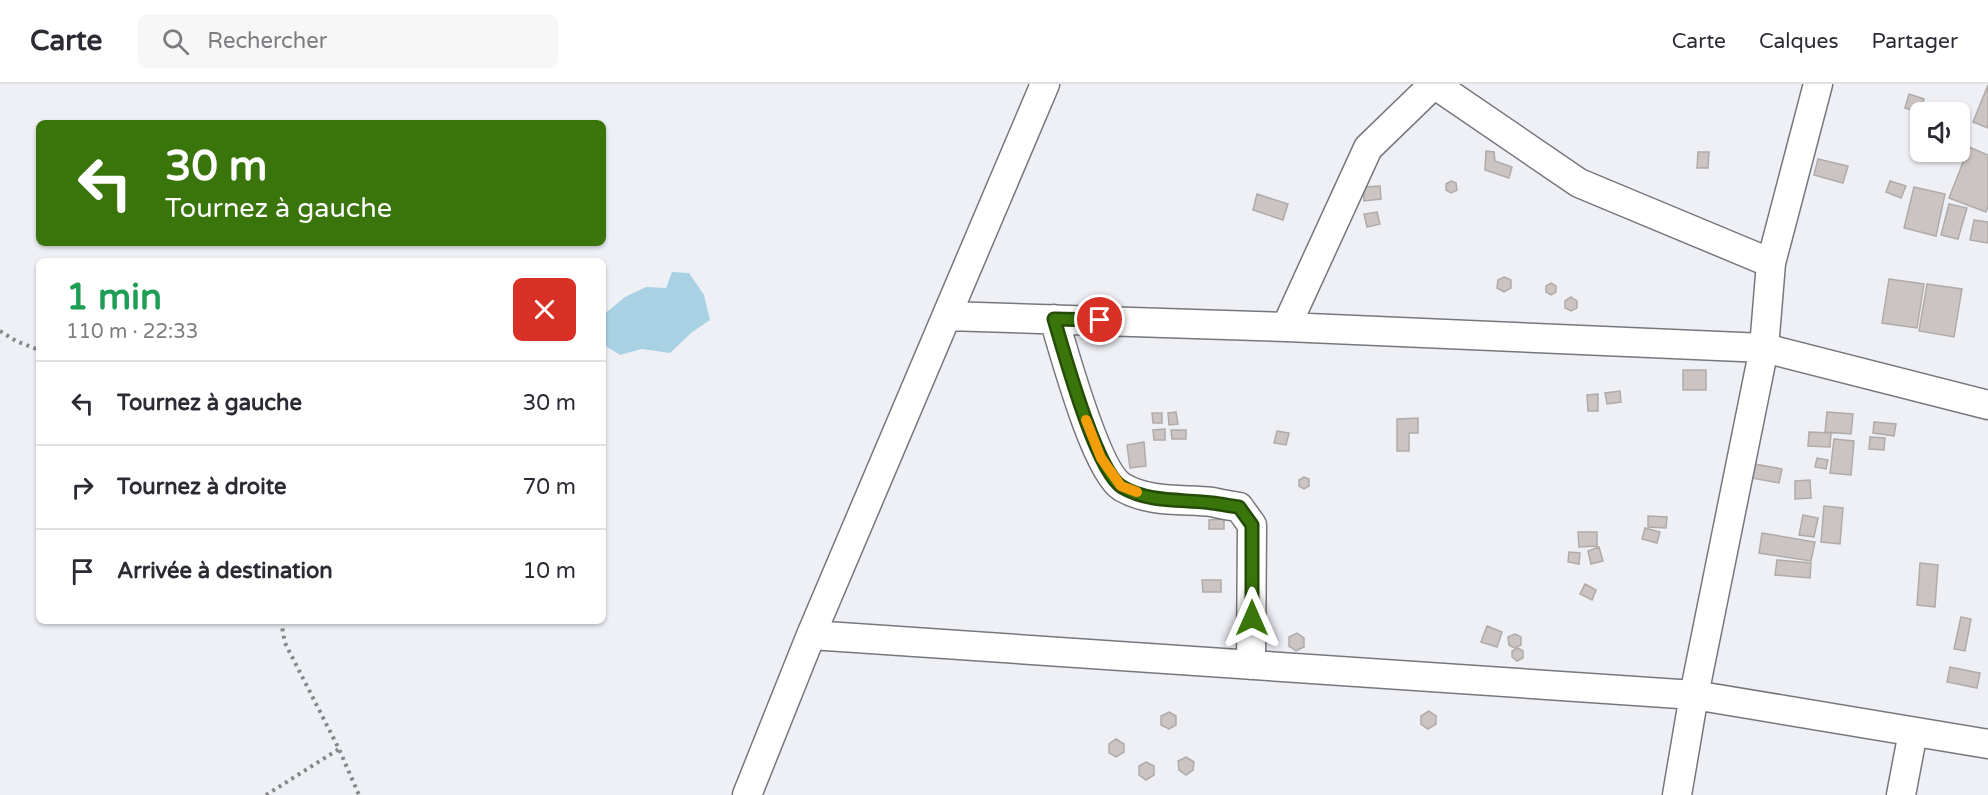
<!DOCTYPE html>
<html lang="fr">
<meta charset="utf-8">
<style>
body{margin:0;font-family:"Varela Round",sans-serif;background:#f7f7f7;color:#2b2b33;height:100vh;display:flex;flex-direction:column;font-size:22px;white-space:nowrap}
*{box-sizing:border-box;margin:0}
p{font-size:20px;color:#7c7c81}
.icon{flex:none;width:33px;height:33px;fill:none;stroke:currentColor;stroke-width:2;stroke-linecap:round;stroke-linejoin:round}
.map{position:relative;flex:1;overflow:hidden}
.drawer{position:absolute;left:36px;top:174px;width:570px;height:366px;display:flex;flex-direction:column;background:#fff;border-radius:9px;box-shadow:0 2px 4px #0004}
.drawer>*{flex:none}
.hud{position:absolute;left:36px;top:36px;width:570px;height:126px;border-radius:9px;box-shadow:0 2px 4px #0004;background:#39750b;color:#fff;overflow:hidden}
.buttons{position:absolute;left:1910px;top:18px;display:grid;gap:12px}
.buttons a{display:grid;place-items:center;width:60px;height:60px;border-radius:9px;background:#fff;box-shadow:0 2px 4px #0004;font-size:30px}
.pin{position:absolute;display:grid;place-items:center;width:51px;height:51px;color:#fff;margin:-26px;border:3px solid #fff;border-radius:50%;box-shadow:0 2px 6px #0007}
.me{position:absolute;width:66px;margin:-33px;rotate:0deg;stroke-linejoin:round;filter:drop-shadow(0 0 4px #0008)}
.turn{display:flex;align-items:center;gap:21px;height:126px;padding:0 30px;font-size:27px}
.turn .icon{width:78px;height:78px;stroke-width:2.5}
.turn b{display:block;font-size:42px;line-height:51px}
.round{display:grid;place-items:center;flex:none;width:63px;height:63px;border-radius:9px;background:#f7f7f7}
.headline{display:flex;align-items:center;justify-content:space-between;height:102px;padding:0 30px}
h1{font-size:36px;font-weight:700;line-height:45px;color:#1e9e55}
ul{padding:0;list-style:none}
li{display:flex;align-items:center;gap:18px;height:84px;padding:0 30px;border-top:2px solid #e1e1e2}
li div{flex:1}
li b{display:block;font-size:22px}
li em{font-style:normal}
header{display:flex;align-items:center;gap:36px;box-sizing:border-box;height:84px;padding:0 30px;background:#fff;border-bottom:2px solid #e1e1e2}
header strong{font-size:28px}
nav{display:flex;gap:33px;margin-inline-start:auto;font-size:21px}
.search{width:420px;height:54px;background:#f7f7f7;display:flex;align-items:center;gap:15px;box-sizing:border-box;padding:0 21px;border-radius:9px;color:#7c7c81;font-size:22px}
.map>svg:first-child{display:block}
.water{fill:#a8d2e4}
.building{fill:#cbc4c2;stroke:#b0aaa8;stroke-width:1.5}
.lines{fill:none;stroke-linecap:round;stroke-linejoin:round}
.minor-casing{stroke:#76777c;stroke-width:31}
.path{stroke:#86878a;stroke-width:4;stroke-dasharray:3 4.5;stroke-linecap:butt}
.minor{stroke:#fff;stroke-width:28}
.route-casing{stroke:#254c07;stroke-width:15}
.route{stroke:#39750b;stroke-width:10}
.slow{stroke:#f59e0b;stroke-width:10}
</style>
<header>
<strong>Carte</strong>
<div class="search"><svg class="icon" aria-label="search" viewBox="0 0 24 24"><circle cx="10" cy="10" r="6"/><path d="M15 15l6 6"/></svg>Rechercher</div>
<nav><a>Carte</a><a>Calques</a><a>Partager</a></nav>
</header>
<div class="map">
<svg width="1988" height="711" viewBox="0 0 1988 711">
<rect width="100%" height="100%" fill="#eff0f6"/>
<path class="water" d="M 672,188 L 689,189 L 704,211 L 710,236 L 691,249 L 670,269 L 642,265 L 620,271 L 604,261 L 603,231 L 625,213 L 646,203 L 666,204 Z"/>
<path class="building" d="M 1988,1 L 1988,44 L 1973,38 Z
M 1909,10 L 1924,15 L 1920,29 L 1905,24 Z
M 1969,63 L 1988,71 L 1988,122 L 1986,128 L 1949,114 Z
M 1486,67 L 1494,68 L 1495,77 L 1512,83 L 1509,94 L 1485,86 Z
M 1698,68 L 1709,68 L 1708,84 L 1697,84 Z
M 1818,75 L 1848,82 L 1843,99 L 1814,91 Z
M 1451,97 L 1456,99 L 1457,106 L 1451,109 L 1446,106 L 1446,100 Z
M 1890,97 L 1906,102 L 1901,114 L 1886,108 Z
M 1380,102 L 1381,115 L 1364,117 L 1363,103 Z
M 1914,103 L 1945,110 L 1936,152 L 1904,144 Z
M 1257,110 L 1288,120 L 1283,136 L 1253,126 Z
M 1949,120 L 1967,124 L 1958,155 L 1941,151 Z
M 1377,128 L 1380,140 L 1367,143 L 1364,130 Z
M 1974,136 L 1988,138 L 1988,159 L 1970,156 Z
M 1504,193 L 1511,196 L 1511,204 L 1504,208 L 1497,204 L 1498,196 Z
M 1889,195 L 1924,200 L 1917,244 L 1882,239 Z
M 1551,199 L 1556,202 L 1556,208 L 1551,211 L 1546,208 L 1546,202 Z
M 1927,200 L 1962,205 L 1954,253 L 1919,247 Z
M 1571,213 L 1577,217 L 1577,224 L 1571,227 L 1565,224 L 1565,217 Z
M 1683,286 L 1706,286 L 1706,306 L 1683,306 Z
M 1620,307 L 1621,318 L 1607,320 L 1605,309 Z
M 1598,310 L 1598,327 L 1588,327 L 1587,311 Z
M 1176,328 L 1178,340 L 1169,341 L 1168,329 Z
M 1827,328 L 1853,330 L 1851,350 L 1825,348 Z
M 1152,329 L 1162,329 L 1162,339 L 1153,339 Z
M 1418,334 L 1418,349 L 1409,349 L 1409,367 L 1397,367 L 1397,335 Z
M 1874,338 L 1896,340 L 1894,352 L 1873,349 Z
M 1165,345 L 1165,356 L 1154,356 L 1153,346 Z
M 1171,346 L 1186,346 L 1186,355 L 1172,355 Z
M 1277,347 L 1289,349 L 1286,361 L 1274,359 Z
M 1809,348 L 1831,349 L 1830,363 L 1808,362 Z
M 1870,353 L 1885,354 L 1884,366 L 1869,365 Z
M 1834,355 L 1854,357 L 1851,391 L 1830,389 Z
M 1144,358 L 1146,382 L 1130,384 L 1127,361 Z
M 1817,374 L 1828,376 L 1826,385 L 1815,383 Z
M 1749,379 L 1782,385 L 1779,399 L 1746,393 Z
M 1304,393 L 1309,395 L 1309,402 L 1304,405 L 1299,402 L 1299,396 Z
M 1810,396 L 1811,414 L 1795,415 L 1795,397 Z
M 1824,422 L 1843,424 L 1840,460 L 1821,458 Z
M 1803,431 L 1818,434 L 1814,453 L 1799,451 Z
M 1648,432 L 1667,433 L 1666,444 L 1648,443 Z
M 1224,435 L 1224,445 L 1209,445 L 1209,436 Z
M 1645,444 L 1660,448 L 1657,459 L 1642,455 Z
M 1578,448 L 1597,448 L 1597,462 L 1579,463 Z
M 1762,449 L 1815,458 L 1811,477 L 1759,469 Z
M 1599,463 L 1603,477 L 1591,480 L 1588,467 Z
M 1569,468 L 1580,469 L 1579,480 L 1568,478 Z
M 1777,476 L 1811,479 L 1810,494 L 1775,491 Z
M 1920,479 L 1938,481 L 1935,523 L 1917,521 Z
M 1202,496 L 1221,496 L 1221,508 L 1203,508 Z
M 1585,500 L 1596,506 L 1592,516 L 1580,510 Z
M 1961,533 L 1971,535 L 1965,567 L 1954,565 Z
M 1487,542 L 1502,548 L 1497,563 L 1481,558 Z
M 1297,549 L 1304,554 L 1304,563 L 1296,567 L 1289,562 L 1289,553 Z
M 1515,550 L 1521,553 L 1521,561 L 1514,564 L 1509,561 L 1508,553 Z
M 1518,564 L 1523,567 L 1523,574 L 1517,577 L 1512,573 L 1512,567 Z
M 1950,583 L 1980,589 L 1977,604 L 1947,598 Z
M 1429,627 L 1436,632 L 1436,640 L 1428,645 L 1421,640 L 1421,632 Z
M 1169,628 L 1176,632 L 1176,641 L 1169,645 L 1161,641 L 1161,632 Z
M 1116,655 L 1124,660 L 1124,668 L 1116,673 L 1109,669 L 1109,660 Z
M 1186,673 L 1194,678 L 1193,686 L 1186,691 L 1179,686 L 1178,677 Z
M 1146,678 L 1154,682 L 1154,691 L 1146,696 L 1139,691 L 1139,682 Z"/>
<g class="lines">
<defs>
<path id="minor" d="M 947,232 L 1286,243 L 1764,264 L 1988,321
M 1054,235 C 1064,268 1096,387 1122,403 C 1149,419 1182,415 1212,418 C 1221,420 1230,422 1239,423 L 1252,441 L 1251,581
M 1286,243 L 1368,64 L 1434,0 L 1579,99 L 1771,179
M 811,551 L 1694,611 L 1988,660
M 747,711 L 811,551 L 1045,0
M 1677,711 L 1694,611 L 1764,264 L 1771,179 L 1818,0
M 1901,711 L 1913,648"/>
</defs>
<use href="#minor" class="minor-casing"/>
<path class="path" d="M 0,247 L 16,257 L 39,266
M 281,537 L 285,559 L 339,665 L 359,711
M 266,711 L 339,665"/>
<use href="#minor" class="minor"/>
</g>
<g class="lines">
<defs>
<path id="route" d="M 1100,236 L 1054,235 C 1064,268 1096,387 1122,403 C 1149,419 1182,415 1212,419 C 1221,420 1230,422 1239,423 L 1252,441 L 1252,534"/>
</defs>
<use href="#route" class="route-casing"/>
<use href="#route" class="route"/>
<path class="slow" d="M 1086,336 L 1101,374 L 1121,402 L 1137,408"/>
</g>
</svg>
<div class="buttons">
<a><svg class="icon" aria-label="sound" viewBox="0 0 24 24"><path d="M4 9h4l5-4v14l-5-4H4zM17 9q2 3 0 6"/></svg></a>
</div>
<div class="pin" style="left:1100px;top:236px;background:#d93025"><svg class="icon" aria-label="arrive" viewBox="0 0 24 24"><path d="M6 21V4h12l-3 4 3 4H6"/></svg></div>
<svg class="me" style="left:1252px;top:534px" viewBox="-20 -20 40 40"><path d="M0-17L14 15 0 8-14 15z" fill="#39750b" stroke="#fff" stroke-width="4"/></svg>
<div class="hud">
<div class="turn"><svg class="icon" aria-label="left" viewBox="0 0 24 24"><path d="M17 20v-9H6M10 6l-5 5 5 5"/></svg><div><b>30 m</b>Tournez à gauche</div></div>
</div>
<section class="drawer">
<div class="headline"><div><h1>1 min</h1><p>110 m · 22:33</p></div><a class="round" style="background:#d93025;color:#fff"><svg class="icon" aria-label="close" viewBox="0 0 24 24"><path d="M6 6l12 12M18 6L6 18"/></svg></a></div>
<ul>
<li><svg class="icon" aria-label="left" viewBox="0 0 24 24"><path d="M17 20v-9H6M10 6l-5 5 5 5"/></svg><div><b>Tournez à gauche</b></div><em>30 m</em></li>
<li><svg class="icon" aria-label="right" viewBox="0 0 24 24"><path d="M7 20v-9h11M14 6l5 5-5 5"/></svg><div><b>Tournez à droite</b></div><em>70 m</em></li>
<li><svg class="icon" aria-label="arrive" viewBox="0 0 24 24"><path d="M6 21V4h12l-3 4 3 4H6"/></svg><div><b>Arrivée à destination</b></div><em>10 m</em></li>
</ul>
</section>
</div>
